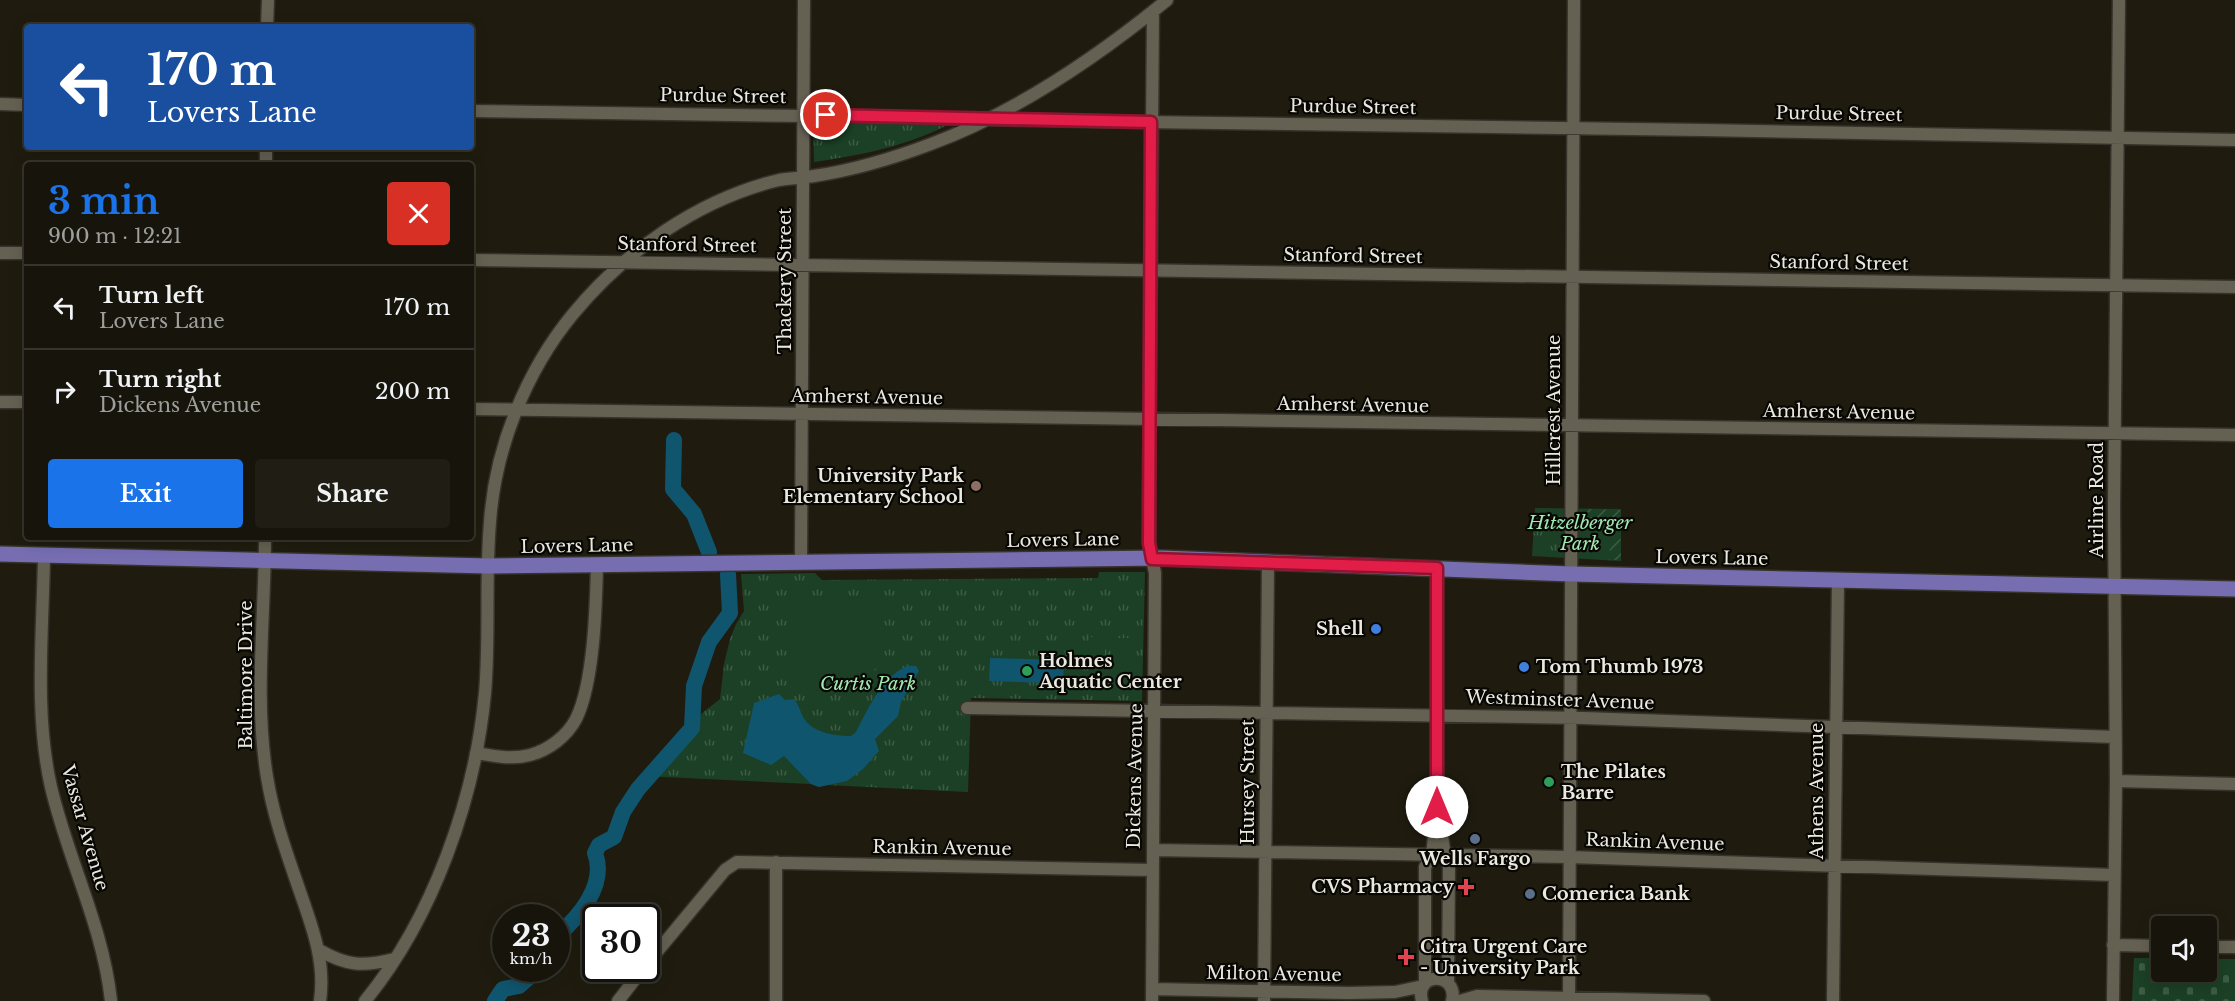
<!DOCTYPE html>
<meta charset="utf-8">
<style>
body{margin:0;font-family:"Libre Baskerville",serif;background:#201e14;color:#f1f3f6;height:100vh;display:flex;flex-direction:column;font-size:22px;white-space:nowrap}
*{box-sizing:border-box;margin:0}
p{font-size:20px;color:#9e9f9d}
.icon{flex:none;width:33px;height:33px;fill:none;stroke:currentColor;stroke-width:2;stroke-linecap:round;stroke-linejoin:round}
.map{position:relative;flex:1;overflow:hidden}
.drawer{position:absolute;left:24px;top:162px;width:450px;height:378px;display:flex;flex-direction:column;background:#17150b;border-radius:6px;box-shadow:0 3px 15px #0003,0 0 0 2px #36342c}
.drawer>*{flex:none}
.hud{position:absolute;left:24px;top:24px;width:450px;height:126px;border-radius:6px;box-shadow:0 3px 15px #0003,0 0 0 2px #36342c;background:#1a4fa0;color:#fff;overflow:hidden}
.buttons{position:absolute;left:2151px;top:916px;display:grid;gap:12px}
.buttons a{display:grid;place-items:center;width:66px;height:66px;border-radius:6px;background:#17150b;box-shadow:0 3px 15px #0003,0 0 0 2px #36342c;font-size:30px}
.speed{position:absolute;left:492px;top:904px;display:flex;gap:12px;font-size:30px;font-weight:700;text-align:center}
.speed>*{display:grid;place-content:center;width:78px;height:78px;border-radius:50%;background:#17150b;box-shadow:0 3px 15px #0003,0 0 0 2px #36342c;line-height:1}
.speed small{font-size:15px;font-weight:400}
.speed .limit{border:3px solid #111;border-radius:9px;background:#fff;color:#111}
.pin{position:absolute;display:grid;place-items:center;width:51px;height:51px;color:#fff;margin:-26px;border:3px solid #fff;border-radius:50%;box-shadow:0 2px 6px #0007}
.me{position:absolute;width:66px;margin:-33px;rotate:0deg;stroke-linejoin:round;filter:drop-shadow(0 0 4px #0008)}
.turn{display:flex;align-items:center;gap:21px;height:126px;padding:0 24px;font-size:27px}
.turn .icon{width:78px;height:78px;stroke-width:2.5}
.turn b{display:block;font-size:42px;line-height:51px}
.round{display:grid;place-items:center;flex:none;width:63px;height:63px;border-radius:6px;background:#201e14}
.summary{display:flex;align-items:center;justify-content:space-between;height:102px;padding:0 24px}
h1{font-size:36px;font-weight:700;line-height:45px;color:#1a73e8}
.primary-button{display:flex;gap:12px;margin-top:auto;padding:12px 24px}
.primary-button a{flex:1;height:69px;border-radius:6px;background:#1a73e8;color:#fff;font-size:24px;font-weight:700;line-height:69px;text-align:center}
.primary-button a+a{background:#201e14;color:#f1f3f6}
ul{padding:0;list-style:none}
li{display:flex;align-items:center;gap:18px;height:84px;padding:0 24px;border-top:2px solid #36342c}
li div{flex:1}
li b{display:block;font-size:22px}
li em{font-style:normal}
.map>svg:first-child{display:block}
.grass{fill:url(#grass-tufts)}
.cemetery{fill:url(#cemetery-stones)}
.garden{fill:url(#garden-furrows)}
.pitch{fill:#1b4025}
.water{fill:#10556e}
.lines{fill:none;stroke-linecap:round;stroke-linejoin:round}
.river{stroke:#10556e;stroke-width:16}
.minor-casing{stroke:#36332d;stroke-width:15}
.major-casing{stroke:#36332d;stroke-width:18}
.minor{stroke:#656152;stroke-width:12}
.major{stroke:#766eb1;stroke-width:15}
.route-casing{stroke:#92132f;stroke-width:15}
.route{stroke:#e11d48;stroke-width:10}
.education-dot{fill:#8d6e63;stroke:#080703;stroke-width:2}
.shop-dot{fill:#3f7fe0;stroke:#080703;stroke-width:2}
.leisure-dot{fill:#2e9e5b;stroke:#080703;stroke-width:2}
.service-dot{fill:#5c6f8a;stroke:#080703;stroke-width:2}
.health-dot{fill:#e0444e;stroke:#080703;stroke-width:2}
.labels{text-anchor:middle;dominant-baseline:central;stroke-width:4.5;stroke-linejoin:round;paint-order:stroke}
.street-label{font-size:18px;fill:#eae8df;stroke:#080703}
.poi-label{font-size:18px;font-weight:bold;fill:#eae8df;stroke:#080703;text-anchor:start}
.park-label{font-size:18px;font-style:italic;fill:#a1eab2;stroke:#080703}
</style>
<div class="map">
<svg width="2235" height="1001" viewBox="0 0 2235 1001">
<defs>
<pattern id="grass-tufts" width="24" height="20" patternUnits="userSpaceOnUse" patternTransform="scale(1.5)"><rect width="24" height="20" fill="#1b4025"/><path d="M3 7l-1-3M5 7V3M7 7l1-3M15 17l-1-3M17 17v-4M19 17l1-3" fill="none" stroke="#3c5c44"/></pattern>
<pattern id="cemetery-stones" width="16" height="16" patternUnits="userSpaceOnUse" patternTransform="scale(1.5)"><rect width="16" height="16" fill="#1b4025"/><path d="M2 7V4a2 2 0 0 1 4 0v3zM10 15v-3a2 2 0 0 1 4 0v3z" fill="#3c5c44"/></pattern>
<pattern id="garden-furrows" width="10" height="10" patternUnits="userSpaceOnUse" patternTransform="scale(1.5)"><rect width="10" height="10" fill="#1b4025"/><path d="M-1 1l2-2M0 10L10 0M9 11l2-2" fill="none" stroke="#3c5c44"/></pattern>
</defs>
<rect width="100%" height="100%" fill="#1f1c0f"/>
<path class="grass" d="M 813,120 L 951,123 C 909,146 861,155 814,162 Z
M 1535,508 L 1621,509 L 1621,561 L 1532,556 Z
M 1099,572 L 1145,572 L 1142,701 L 971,698 L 968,792 L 827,785 L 819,787 L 811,784 L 643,776 L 682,729 L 720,699 L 724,664 L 730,639 L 736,624 L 744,611 L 741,574 L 815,573 L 822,580 L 1098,578 Z"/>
<path class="cemetery" d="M 2134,958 L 2161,958 L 2162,972 L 2206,972 L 2207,959 L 2235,959 L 2235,1001 L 2132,1001 Z"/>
<path class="garden" d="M 1587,509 L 1620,510 L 1621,560 L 1610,560 L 1609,518 L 1588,517 Z"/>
<path class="pitch" d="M 797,596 L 875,598 C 889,628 892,666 858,683 C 853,685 847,689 841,690 C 824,693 807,689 791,685 L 790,604 Z
M 1090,637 L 1105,637 L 1105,672 L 1089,672 Z
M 1113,638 L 1130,638 L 1129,672 L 1113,672 Z"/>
<path class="water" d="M 990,658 L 1064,660 L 1063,689 L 1047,689 L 1047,683 L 989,681 Z
M 907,666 L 916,666 L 919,671 L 901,702 L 898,716 L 875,739 L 879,751 L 863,769 L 847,781 L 819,787 L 811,784 L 784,756 L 771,765 L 743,753 L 754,703 L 779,694 L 785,700 L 794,699 C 799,705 800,711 803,717 C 812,733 835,736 851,736 L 856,732 C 868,709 882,677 907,666 Z"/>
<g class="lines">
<path class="river" d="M 674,440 L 673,489 L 694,514 L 709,552
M 556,937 C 579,917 607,885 595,853 L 599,845 L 614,837 L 623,812 L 638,789 L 692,728 L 694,686 L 709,642 L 730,613 L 728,574
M 495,1001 L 503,989 L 519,986 L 534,973 L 534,969"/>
<defs>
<path id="minor" d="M 267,27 L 268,0
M 0,104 L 27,105
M 471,111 C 696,114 920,118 1145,122 C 1508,127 1872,132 2235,140
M 266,165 L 266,147
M 0,253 L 27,253
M 471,260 L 2235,287
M 0,402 L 27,402
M 471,409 L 2235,435
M 265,537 C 265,617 254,698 267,777 C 273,815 286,851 298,886 C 311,924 326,960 320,1001
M 44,555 C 43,631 34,712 51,787 C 68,860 103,926 111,1001
M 801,562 L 804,0
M 967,708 L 1583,718 L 2115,737
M 476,753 C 494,756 512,760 530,755 C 549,750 567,736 576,719 C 594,683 596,606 597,565
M 2116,781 L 2235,784
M 1440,823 L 1445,856 L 1449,865 L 1448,982
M 1153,850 L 1569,857 L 2114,875
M 2113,945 L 2162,946
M 2206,947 L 2235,947
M 319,950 C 347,966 363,967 394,959
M 646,965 L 725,870 L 737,862 L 1152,870
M 1425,983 L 1425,867 L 1432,856 L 1437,807 L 1437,568
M 1152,989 L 1349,993 L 1395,992 L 1423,986
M 365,1001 C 433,918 475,799 485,693 C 490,636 485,579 490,522 C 495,448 526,371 573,314 C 625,251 699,199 779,180 C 791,178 802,178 814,176 C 854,170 894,158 931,144 C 1017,112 1096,58 1167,0
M 618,1001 L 643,969
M 776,1001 L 776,862
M 1152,1001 L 1155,573 L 1149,543 L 1149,495 L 1153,11
M 1264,1001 L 1268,562
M 1422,1001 C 1414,971 1459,972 1452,1001
M 1460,1001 L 1477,996 L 1704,1001
M 1569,1001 L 1574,0
M 1833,1001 L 1838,581
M 2113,1001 L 2116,781 L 2114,507 L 2119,0"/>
<path id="major" d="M 0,554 L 488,566 L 1162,558 L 1571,574 L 2235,589"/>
</defs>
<use href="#minor" class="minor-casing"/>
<use href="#major" class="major-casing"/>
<use href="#minor" class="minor"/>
<use href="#major" class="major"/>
</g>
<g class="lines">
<defs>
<path id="route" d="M 826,115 L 1151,122 L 1149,543 L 1152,559 L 1437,568 L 1437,807"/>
</defs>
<use href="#route" class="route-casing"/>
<use href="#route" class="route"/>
</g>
<circle class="education-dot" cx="976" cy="486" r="6"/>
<g class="shop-dot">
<circle cx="1376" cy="629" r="6"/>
<circle cx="1524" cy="667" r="6"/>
</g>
<g class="leisure-dot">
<circle cx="1027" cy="671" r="6"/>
<circle cx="1549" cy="782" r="6"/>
</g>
<g class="service-dot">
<circle cx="1475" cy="839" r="6"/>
<circle cx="1530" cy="894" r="6"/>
</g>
<g class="health-dot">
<path d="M1463 878h6v6h6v6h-6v6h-6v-6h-6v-6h6z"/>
<path d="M1403 948h6v6h6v6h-6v6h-6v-6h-6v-6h6z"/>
</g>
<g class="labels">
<g class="street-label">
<text transform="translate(723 96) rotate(1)">Purdue Street</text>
<text transform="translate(1353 107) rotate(1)">Purdue Street</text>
<text transform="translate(1839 114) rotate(1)">Purdue Street</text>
<text transform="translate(687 245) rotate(1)">Stanford Street</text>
<text transform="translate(1353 256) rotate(1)">Stanford Street</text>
<text transform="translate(1839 263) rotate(1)">Stanford Street</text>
<text transform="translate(785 281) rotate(-90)">Thackery Street</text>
<text transform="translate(867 397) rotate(1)">Amherst Avenue</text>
<text transform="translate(1353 405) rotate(1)">Amherst Avenue</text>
<text transform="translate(1554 410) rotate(-90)">Hillcrest Avenue</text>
<text transform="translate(1839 412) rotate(1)">Amherst Avenue</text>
<text transform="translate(2097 500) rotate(-90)">Airline Road</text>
<text transform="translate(1063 540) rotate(-1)">Lovers Lane</text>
<text transform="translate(577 546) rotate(-1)">Lovers Lane</text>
<text transform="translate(1712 558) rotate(1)">Lovers Lane</text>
<text transform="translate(246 675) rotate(-90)">Baltimore Drive</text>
<text transform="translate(1560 700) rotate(2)">Westminster Avenue</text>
<text transform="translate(1135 776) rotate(-89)">Dickens Avenue</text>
<text transform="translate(1248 782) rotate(-90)">Hursey Street</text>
<text transform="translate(1817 791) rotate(-90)">Athens Avenue</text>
<text transform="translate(85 828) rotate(74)">Vassar Avenue</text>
<text transform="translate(1655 842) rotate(2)">Rankin Avenue</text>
<text transform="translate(942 848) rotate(1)">Rankin Avenue</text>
<text transform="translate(1274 974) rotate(1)">Milton Avenue</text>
</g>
<g class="poi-label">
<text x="964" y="476" text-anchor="end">University Park<tspan x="964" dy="21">Elementary School</tspan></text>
<text x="1364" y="629" text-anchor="end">Shell</text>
<text x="1039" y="661">Holmes<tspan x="1039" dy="21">Aquatic Center</tspan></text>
<text x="1536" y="667">Tom Thumb 1973</text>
<text x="1561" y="772">The Pilates<tspan x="1561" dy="21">Barre</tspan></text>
<text x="1475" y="859" text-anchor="middle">Wells Fargo</text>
<text x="1454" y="887" text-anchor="end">CVS Pharmacy</text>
<text x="1542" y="894">Comerica Bank</text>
<text x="1420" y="947">Citra Urgent Care<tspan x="1420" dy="21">- University Park</tspan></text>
</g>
<g class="park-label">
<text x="1580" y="523">Hitzelberger<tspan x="1580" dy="21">Park</tspan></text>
<text x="868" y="684">Curtis Park</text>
</g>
</g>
</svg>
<div class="buttons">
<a><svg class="icon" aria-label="sound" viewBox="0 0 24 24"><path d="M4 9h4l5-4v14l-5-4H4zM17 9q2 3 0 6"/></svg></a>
</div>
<div class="speed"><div>23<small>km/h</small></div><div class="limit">30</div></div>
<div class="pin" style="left:826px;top:115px;background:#d93025"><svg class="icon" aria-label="arrive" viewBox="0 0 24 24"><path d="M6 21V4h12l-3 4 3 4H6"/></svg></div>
<svg class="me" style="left:1437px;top:807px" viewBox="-20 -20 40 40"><circle r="19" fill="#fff"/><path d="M0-13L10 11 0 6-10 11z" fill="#e11d48"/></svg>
<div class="hud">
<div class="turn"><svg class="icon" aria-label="left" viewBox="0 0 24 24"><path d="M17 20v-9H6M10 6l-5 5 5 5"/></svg><div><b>170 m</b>Lovers Lane</div></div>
</div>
<section class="drawer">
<div class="summary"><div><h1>3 min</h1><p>900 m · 12:21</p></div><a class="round" style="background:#d93025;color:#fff"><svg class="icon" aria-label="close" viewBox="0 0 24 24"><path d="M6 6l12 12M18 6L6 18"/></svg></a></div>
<ul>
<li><svg class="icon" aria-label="left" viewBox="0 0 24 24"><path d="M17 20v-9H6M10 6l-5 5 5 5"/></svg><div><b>Turn left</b><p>Lovers Lane</p></div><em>170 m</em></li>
<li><svg class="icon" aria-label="right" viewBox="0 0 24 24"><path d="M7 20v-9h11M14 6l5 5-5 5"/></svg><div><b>Turn right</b><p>Dickens Avenue</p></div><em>200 m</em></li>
</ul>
<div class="primary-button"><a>Exit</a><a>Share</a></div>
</section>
</div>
